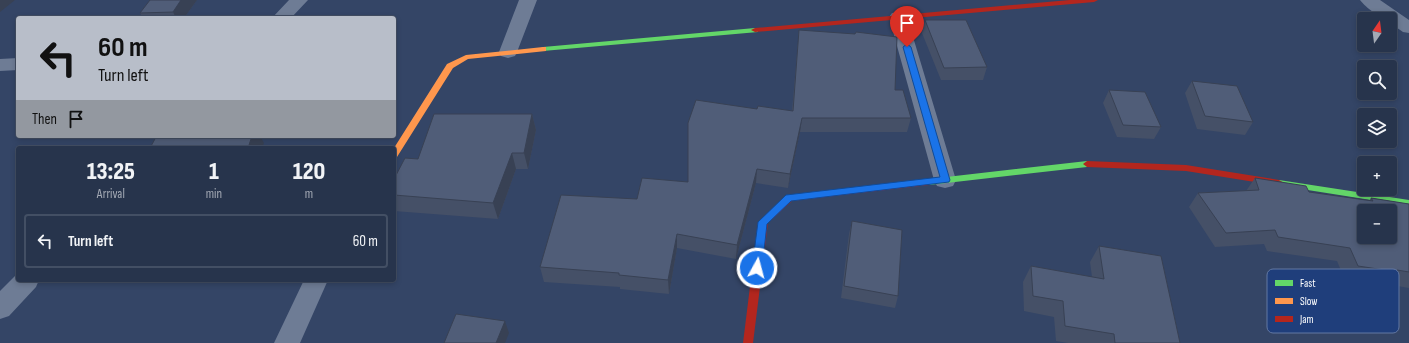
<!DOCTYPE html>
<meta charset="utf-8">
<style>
body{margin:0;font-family:"Sofia Sans Condensed",sans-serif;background:#2f3c53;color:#f1f3f6;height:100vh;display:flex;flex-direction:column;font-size:15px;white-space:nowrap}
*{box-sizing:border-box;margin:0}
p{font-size:13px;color:#a4aab5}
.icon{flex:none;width:22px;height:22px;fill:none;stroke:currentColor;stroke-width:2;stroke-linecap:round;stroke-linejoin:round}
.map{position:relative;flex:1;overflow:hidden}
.details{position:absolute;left:16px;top:146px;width:380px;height:136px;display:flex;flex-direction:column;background:#27344c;border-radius:4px;box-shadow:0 2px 6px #0003,0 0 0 1px #434f64}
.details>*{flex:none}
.hud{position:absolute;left:16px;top:16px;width:380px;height:122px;border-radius:4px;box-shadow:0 2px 6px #0003,0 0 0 1px #434f64;background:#b8bec9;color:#111;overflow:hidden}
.needle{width:26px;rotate:14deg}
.fabs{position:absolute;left:1357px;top:12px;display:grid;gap:8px}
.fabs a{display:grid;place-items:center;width:40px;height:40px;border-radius:4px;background:#27344c;box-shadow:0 2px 6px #0003,0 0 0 1px #434f64;font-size:20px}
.pin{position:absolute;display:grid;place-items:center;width:34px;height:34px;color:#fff;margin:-41px -17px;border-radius:50% 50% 50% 0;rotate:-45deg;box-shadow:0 0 4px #0007}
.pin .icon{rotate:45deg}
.me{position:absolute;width:44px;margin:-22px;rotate:7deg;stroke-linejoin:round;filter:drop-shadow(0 0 3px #0008)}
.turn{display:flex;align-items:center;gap:14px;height:84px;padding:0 16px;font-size:18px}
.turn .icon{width:52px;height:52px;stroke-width:2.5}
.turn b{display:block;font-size:28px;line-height:34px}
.then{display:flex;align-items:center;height:38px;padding:0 16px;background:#0003;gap:8px;font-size:15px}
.eta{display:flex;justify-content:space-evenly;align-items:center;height:68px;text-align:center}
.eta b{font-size:24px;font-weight:800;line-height:28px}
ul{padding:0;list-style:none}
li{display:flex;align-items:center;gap:12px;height:54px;margin:0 8px 6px;padding:0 8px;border:2px solid #434f64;border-radius:4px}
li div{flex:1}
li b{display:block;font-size:15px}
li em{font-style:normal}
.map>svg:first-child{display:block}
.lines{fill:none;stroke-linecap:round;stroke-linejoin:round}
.street{fill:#6e7c95;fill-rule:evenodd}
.fast{fill:#63d668;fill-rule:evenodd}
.slow{fill:#ff974d;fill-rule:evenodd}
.jam{fill:#b3261e;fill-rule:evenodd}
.wall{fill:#455067}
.shaded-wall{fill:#384154}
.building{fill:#505d78;stroke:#384154;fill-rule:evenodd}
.route{fill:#1a73e8;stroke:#114b97}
.key{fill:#1f3e7b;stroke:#6278a3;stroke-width:1}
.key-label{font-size:11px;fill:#fff}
</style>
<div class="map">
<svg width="1409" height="343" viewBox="0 0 1409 343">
<rect width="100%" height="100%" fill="#344566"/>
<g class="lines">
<path class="street" d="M 289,0 L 308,0 L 291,18 L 272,18 Z
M 519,0 L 537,0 L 517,52 L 515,56 L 508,58 L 501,56 L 499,52 Z
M 1360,0 L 1380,0 L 1409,20 L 1409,33 L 1403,32 L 1390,23 L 1390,19 C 1381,19 1366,8 1360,0 Z
M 898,12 L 904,13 L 907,17 L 956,180 L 953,186 L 945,188 L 937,186 L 934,180 L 889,17 L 892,13 Z
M 18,58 L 18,70 L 0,71 L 0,59 Z
M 18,273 L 18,280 L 39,280 L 36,287 L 9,316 L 0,319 L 0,291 Z
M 304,280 L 328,280 L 300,343 L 274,343 Z"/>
<path class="fast" d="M 755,28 L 758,28 L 758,32 L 543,51 L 539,49 L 543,47 Z
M 1087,161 L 1091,164 L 1087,167 L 929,185 L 924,182 L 929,179 Z
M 1279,180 L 1409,200 L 1409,206 L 1276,185 L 1274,183 Z"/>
<path class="slow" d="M 543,47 L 546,47 L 546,51 L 468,59 L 453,68 L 397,157 L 394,158 L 394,148 L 447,64 L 466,55 Z"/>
<path class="jam" d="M 1070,0 L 1098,0 L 1094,2 L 755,32 L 751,30 L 755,28 Z
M 1087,161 L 1186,165 L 1279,180 L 1284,183 L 1279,186 L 1186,171 L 1087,167 L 1083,164 Z
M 929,179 L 934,182 L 929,185 L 792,201 L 768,223 L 753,343 L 743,343 L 758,222 L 786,196 Z"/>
</g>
<path class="wall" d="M 197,0 L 184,18 L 143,18 L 140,13 Z
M 925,20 L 987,67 L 983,80 L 941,80 L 922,33 Z
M 799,30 L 895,90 L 911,118 L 907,132 L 800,132 L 788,188 L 756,183 L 736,259 L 677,248 L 669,294 L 620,289 L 620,287 L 544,282 L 540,267 L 637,199 L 688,182 L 757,109 L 792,111 Z
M 1192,81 L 1253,122 L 1245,135 L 1197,129 L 1185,93 Z
M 1109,90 L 1161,127 L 1154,139 L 1117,137 L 1103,103 Z
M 532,114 L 536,130 L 528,169 L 516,169 L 498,219 L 394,211 L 394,179 L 418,159 Z
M 1255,178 L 1309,192 L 1369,201 L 1371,198 L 1409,204 L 1409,288 L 1386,284 L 1384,286 L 1345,280 L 1337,261 L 1267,251 L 1264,244 L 1215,247 L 1189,207 L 1198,193 L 1246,191 Z
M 852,221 L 898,296 L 895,308 L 841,298 L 849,234 Z
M 1099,246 L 1180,343 L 1068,343 L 1056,341 L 1054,317 L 1024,311 L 1023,282 L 1031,266 L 1092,277 L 1090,262 Z"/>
<path class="shaded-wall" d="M 0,0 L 15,0 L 0,12 Z
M 181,0 L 197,0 L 184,18 L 176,18 L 173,12 Z
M 532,114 L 536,130 L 528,169 L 524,153 Z
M 802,118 L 800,132 L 788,188 L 790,174 Z
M 252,136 L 260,136 L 264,143 L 262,148 L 248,148 Z
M 512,153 L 516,169 L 498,219 L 493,203 Z
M 757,169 L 756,183 L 736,259 L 737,245 Z
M 677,234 L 677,248 L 669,294 L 668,280 Z
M 505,321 L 509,333 L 505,343 L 496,343 Z"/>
<path class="building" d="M 150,0 L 181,0 L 173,12 L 140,13 Z
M 925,20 L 966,20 L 987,67 L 944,68 Z
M 799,30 L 855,34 L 856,32 L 897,37 L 895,90 L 903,90 L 911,118 L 802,118 L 790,174 L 757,169 L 737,245 L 677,234 L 668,280 L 619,275 L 619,273 L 540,267 L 561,195 L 637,199 L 642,178 L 688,182 L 688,123 L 696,100 L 757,109 L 758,106 L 793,111 Z
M 1192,81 L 1237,86 L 1253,122 L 1205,116 Z
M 1109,90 L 1145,92 L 1161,127 L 1123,125 Z
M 434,114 L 532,114 L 524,153 L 512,153 L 493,203 L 394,195 L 394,179 L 405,158 L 418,159 Z
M 162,136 L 252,136 L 248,148 L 150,148 L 156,137 Z
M 1255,178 L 1306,186 L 1309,192 L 1373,201 L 1371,198 L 1409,204 L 1409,272 L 1397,270 L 1398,272 L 1358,266 L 1350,248 L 1278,237 L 1275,230 L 1226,233 L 1198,193 L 1259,190 ZM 1364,211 L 1390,211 L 1390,237 L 1364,237 Z
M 852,221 L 902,230 L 898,296 L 844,286 Z
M 1099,246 L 1161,256 L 1180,343 L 1115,343 L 1114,334 L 1065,326 L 1063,301 L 1033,296 L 1031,266 L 1104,279 Z
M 456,314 L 505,321 L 496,343 L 444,343 Z"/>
<path class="route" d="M 907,44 L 911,47 L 950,180 L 949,182 L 791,201 L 767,224 L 762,268 L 761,271 L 757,272 L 753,271 L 752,268 L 758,222 L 786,195 L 940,177 L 903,47 Z"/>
<rect x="1267" y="269" width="132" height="64" rx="6" class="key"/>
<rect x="1275" y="280" width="18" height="6" fill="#63d668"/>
<rect x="1275" y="298" width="18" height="6" fill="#ff974d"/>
<rect x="1275" y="316" width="18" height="6" fill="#b3261e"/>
<g class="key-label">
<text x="1300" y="287">Fast</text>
<text x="1300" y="305">Slow</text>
<text x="1300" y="323">Jam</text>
</g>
</svg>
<div class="fabs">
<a><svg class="needle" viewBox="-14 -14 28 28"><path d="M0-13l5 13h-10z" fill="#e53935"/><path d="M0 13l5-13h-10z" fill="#a4aab5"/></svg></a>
<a><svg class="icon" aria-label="search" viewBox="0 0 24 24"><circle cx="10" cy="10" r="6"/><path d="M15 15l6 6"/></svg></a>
<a><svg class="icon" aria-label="layers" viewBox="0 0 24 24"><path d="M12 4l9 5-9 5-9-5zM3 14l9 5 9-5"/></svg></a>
<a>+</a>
<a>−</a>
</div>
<div class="pin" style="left:907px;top:47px;background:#d93025"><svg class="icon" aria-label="arrive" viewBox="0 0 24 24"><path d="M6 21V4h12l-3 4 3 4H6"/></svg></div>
<svg class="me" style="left:757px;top:268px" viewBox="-20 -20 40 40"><circle r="17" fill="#1a73e8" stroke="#fff" stroke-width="3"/><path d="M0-11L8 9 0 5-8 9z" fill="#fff"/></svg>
<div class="hud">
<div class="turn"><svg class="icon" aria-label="left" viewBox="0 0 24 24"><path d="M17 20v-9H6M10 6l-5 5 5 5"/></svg><div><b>60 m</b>Turn left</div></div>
<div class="then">Then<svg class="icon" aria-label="arrive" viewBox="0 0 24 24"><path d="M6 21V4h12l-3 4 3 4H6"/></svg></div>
</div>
<section class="details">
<div class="eta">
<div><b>13:25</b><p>Arrival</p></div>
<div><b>1</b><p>min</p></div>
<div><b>120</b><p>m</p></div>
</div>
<ul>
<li><svg class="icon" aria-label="left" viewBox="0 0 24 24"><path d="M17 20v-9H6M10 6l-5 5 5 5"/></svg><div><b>Turn left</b></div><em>60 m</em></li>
</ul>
</section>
</div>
